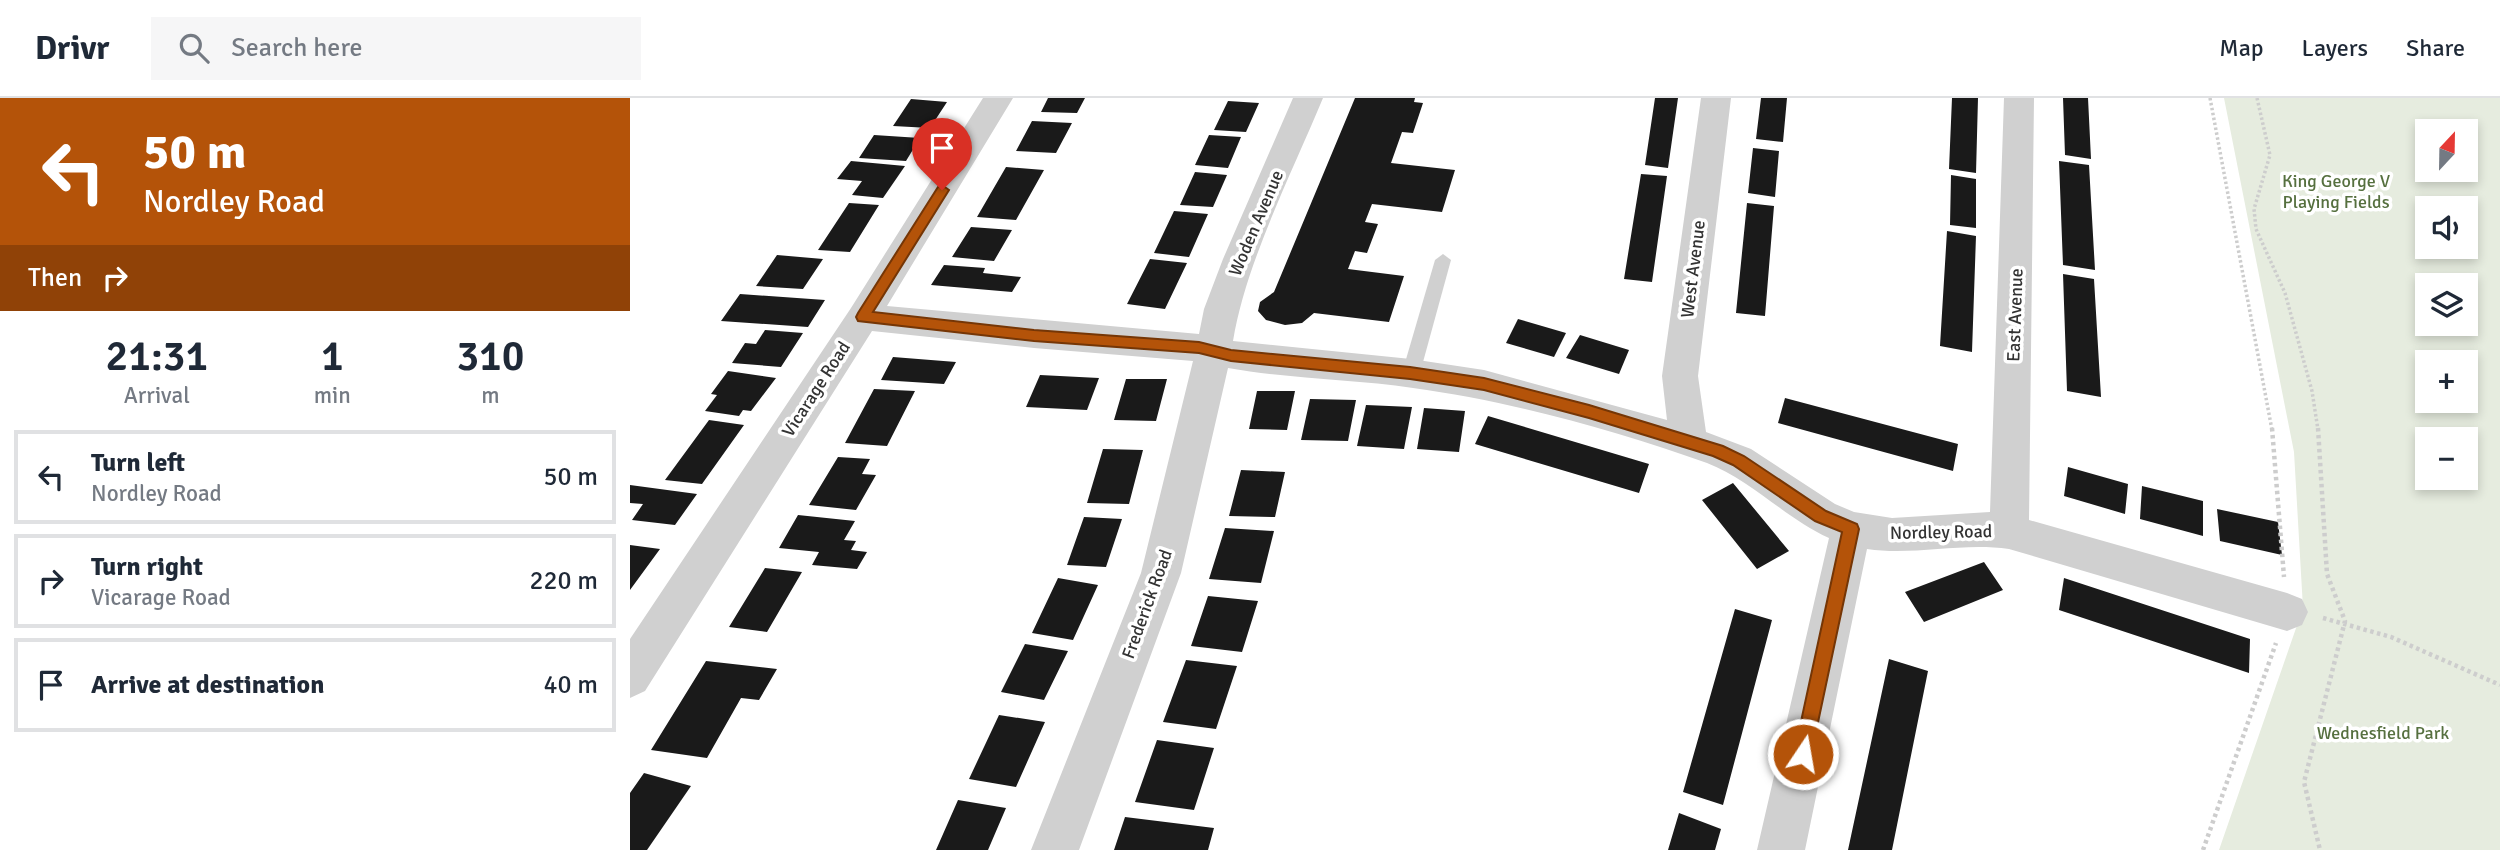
<!DOCTYPE html>
<meta charset="utf-8">
<style>
body{margin:0;font-family:Signika,sans-serif;background:#f6f6f7;color:#1f2937;height:100vh;display:flex;flex-direction:column;font-size:26px;white-space:nowrap}
*{box-sizing:border-box;margin:0}
p{font-size:23px;color:#747a83}
.icon{flex:none;width:38px;height:38px;fill:none;stroke:currentColor;stroke-width:2;stroke-linecap:round;stroke-linejoin:round}
.map{position:relative;flex:1;overflow:hidden}
.side{display:flex;flex-direction:column;background:#fff;width:630px}
.side>*{flex:none}
.banner{background:#b45309;color:#fff;overflow:hidden}
.needle{width:46px;rotate:22deg}
.controls{position:absolute;left:1785px;top:21px;display:grid;gap:14px}
.controls a{display:grid;place-items:center;width:63px;height:63px;border-radius:0px;background:#fff;box-shadow:0 4px 10px #0003;font-size:35px}
.pin{position:absolute;display:grid;place-items:center;width:60px;height:60px;color:#fff;margin:-72px -30px;border-radius:50% 50% 50% 0;rotate:-45deg;box-shadow:0 0 7px #0007}
.pin .icon{rotate:45deg}
.me{position:absolute;width:77px;margin:-38px;rotate:12deg;stroke-linejoin:round;filter:drop-shadow(0 0 5px #0008)}
.turn{display:flex;align-items:center;gap:24px;height:147px;padding:0 28px;font-size:32px}
.turn .icon{width:91px;height:91px;stroke-width:2.5}
.turn b{display:block;font-size:49px;line-height:60px}
.then{display:flex;align-items:center;height:66px;padding:0 28px;background:#0003;gap:14px;font-size:26px}
.eta{display:flex;justify-content:space-evenly;align-items:center;height:119px;text-align:center}
.eta b{font-size:42px;font-weight:600;line-height:49px}
ul{padding:0;list-style:none}
li{display:flex;align-items:center;gap:21px;height:94px;margin:0 14px 10px;padding:0 14px;border:4px solid #e0e1e3;border-radius:0px}
li div{flex:1}
li b{display:block;font-size:26px}
li em{font-style:normal}
header{display:flex;align-items:center;gap:42px;box-sizing:border-box;height:98px;padding:0 35px;background:#fff;border-bottom:2px solid #e0e1e3}
header strong{font-size:33px}
nav{display:flex;gap:38px;margin-inline-start:auto;font-size:24px}
.search{width:490px;height:63px;background:#f6f6f7;display:flex;align-items:center;gap:18px;box-sizing:border-box;padding:0 24px;border-radius:0px;color:#747a83;font-size:26px}
main{display:flex;flex:1;min-height:0}
.map>svg:first-child{display:block}
.green{fill:#e6ecdf;fill-rule:evenodd}
.building{fill:#1a1a1a}
.lines{fill:none;stroke-linecap:round;stroke-linejoin:round}
.path-far1{stroke:#cdcdcd;stroke-width:3.5;stroke-dasharray:2.5 2.5;stroke-linecap:butt}
.path{stroke:#cdcdcd;stroke-width:4.5;stroke-dasharray:3.5 3.5;stroke-linecap:butt}
.service{fill:#d0d0d0;fill-rule:evenodd}
.minor{fill:#d0d0d0;fill-rule:evenodd}
.route{fill:#b45309;stroke:#753606;stroke-width:2}
.labels{text-anchor:middle;dominant-baseline:central;stroke-width:7;stroke-linejoin:round;paint-order:stroke}
.park-label{font-size:18px;fill:#56703f;stroke:#fff}
.street-label{font-size:18px;fill:#333;stroke:#fff}
</style>
<header>
<strong>Drivr</strong>
<div class="search"><svg class="icon" aria-label="search" viewBox="0 0 24 24"><circle cx="10" cy="10" r="6"/><path d="M15 15l6 6"/></svg>Search here</div>
<nav><a>Map</a><a>Layers</a><a>Share</a></nav>
</header>
<main>
<section class="side">
<div class="banner">
<div class="turn"><svg class="icon" aria-label="left" viewBox="0 0 24 24"><path d="M17 20v-9H6M10 6l-5 5 5 5"/></svg><div><b>50 m</b>Nordley Road</div></div>
<div class="then">Then<svg class="icon" aria-label="right" viewBox="0 0 24 24"><path d="M7 20v-9h11M14 6l5 5-5 5"/></svg></div>
</div>
<div class="eta">
<div><b>21:31</b><p>Arrival</p></div>
<div><b>1</b><p>min</p></div>
<div><b>310</b><p>m</p></div>
</div>
<ul>
<li><svg class="icon" aria-label="left" viewBox="0 0 24 24"><path d="M17 20v-9H6M10 6l-5 5 5 5"/></svg><div><b>Turn left</b><p>Nordley Road</p></div><em>50 m</em></li>
<li><svg class="icon" aria-label="right" viewBox="0 0 24 24"><path d="M7 20v-9h11M14 6l5 5-5 5"/></svg><div><b>Turn right</b><p>Vicarage Road</p></div><em>220 m</em></li>
<li><svg class="icon" aria-label="arrive" viewBox="0 0 24 24"><path d="M6 21V4h12l-3 4 3 4H6"/></svg><div><b>Arrive at destination</b></div><em>40 m</em></li>
</ul>
</section>
<div class="map">
<svg width="1870" height="752" viewBox="0 0 1870 752">
<rect width="100%" height="100%" fill="#fff"/>
<path class="green" d="M 1594,0 L 1870,0 L 1870,752 L 1589,752 L 1673,510 L 1664,354 ZM 1797,33 L 1836,33 L 1836,72 L 1797,72 ZM 1797,110 L 1836,110 L 1836,149 L 1797,149 ZM 1797,187 L 1836,187 L 1836,226 L 1797,226 ZM 1797,264 L 1836,264 L 1836,303 L 1797,303 ZM 1797,341 L 1836,341 L 1836,380 L 1797,380 Z"/>
<path class="building" d="M 418,0 L 455,0 L 447,15 L 411,14 Z
M 725,0 L 785,0 L 784,4 L 793,5 L 783,35 L 772,34 L 761,65 L 825,72 L 812,114 L 742,106 L 735,124 L 748,126 L 737,155 L 725,153 L 718,171 L 774,178 L 759,224 L 684,215 L 672,225 L 655,227 L 636,222 L 628,213 L 630,204 L 644,194 Z
M 1025,0 L 1048,0 L 1038,70 L 1015,67 Z
M 1131,0 L 1157,0 L 1153,44 L 1126,41 Z
M 1322,0 L 1348,0 L 1346,75 L 1319,71 Z
M 1433,0 L 1458,0 L 1461,61 L 1435,57 Z
M 281,1 L 317,4 L 300,30 L 263,28 Z
M 598,3 L 629,5 L 616,34 L 584,32 Z
M 402,23 L 442,25 L 426,55 L 386,53 Z
M 244,37 L 290,40 L 276,63 L 229,60 Z
M 579,37 L 611,39 L 598,70 L 565,67 Z
M 1123,50 L 1149,53 L 1145,99 L 1118,95 Z
M 221,63 L 275,68 L 253,100 L 222,97 L 232,83 L 207,81 Z
M 1429,63 L 1459,67 L 1465,172 L 1433,167 Z
M 376,69 L 414,72 L 386,122 L 347,119 Z
M 565,74 L 597,77 L 583,109 L 550,107 Z
M 1011,76 L 1037,78 L 1022,184 L 994,181 Z
M 1321,77 L 1346,81 L 1346,130 L 1320,127 Z
M 219,105 L 249,107 L 220,154 L 188,152 Z
M 1117,105 L 1144,108 L 1135,218 L 1106,215 Z
M 544,113 L 578,116 L 559,159 L 524,155 Z
M 341,129 L 382,132 L 364,163 L 322,159 Z
M 1317,133 L 1346,138 L 1342,254 L 1310,248 Z
M 147,157 L 193,161 L 173,191 L 126,188 Z
M 520,161 L 557,165 L 535,211 L 497,206 Z
M 314,167 L 355,170 L 353,175 L 391,179 L 382,194 L 301,187 Z
M 1433,176 L 1464,181 L 1471,299 L 1437,293 Z
M 110,196 L 195,202 L 178,229 L 91,223 Z
M 888,221 L 936,235 L 924,259 L 876,245 Z
M 135,232 L 173,235 L 151,269 L 102,265 L 115,245 L 126,246 Z
M 950,237 L 999,252 L 989,276 L 936,260 Z
M 263,259 L 326,264 L 314,286 L 251,282 Z
M 98,273 L 146,280 L 121,313 L 113,312 L 109,318 L 75,313 L 87,297 L 81,296 Z
M 410,277 L 469,280 L 457,312 L 396,309 Z
M 496,281 L 537,281 L 526,323 L 484,322 Z
M 244,291 L 285,293 L 257,348 L 215,345 Z
M 627,293 L 665,293 L 657,332 L 619,331 Z
M 1155,300 L 1328,346 L 1323,373 L 1148,325 Z
M 680,301 L 726,302 L 718,343 L 671,342 Z
M 736,307 L 782,309 L 774,351 L 727,348 Z
M 794,310 L 835,313 L 829,354 L 787,351 Z
M 858,318 L 1019,366 L 1009,395 L 845,346 Z
M 79,322 L 114,327 L 72,386 L 35,382 Z
M 473,351 L 513,352 L 499,406 L 457,405 Z
M 208,359 L 240,361 L 232,376 L 246,377 L 226,412 L 179,407 Z
M 1438,369 L 1498,386 L 1495,416 L 1434,398 Z
M 611,372 L 655,374 L 645,419 L 599,418 Z
M 1103,385 L 1159,453 L 1127,471 L 1072,402 Z
M 0,387 L 67,396 L 45,427 L 2,422 L 13,406 L 0,405 Z
M 1512,388 L 1573,403 L 1573,438 L 1510,421 Z
M 1587,411 L 1648,424 L 1652,457 L 1590,443 Z
M 168,417 L 225,423 L 214,442 L 226,443 L 221,452 L 237,454 L 227,471 L 182,467 L 189,454 L 149,450 Z
M 454,419 L 492,421 L 476,469 L 437,467 Z
M 595,430 L 644,433 L 631,485 L 579,481 Z
M 0,447 L 30,451 L 0,492 Z
M 1354,464 L 1373,492 L 1294,524 L 1275,494 Z
M 135,470 L 172,474 L 137,534 L 99,529 Z
M 428,480 L 468,487 L 443,542 L 402,535 Z
M 1434,480 L 1620,541 L 1619,575 L 1429,512 Z
M 578,498 L 628,503 L 612,554 L 561,548 Z
M 1105,511 L 1142,522 L 1093,707 L 1053,694 Z
M 395,546 L 438,553 L 414,602 L 371,594 Z
M 1259,561 L 1298,573 L 1262,752 L 1218,752 Z
M 556,562 L 607,568 L 586,631 L 533,624 Z
M 76,563 L 147,571 L 129,602 L 111,600 L 77,660 L 21,652 Z
M 369,617 L 415,624 L 386,689 L 339,681 Z
M 527,642 L 584,650 L 564,712 L 505,704 Z
M 14,675 L 61,688 L 17,752 L 0,752 L 0,695 Z
M 328,702 L 376,710 L 358,752 L 306,752 Z
M 1049,715 L 1091,731 L 1085,752 L 1038,752 Z
M 495,719 L 584,730 L 578,752 L 484,752 Z"/>
<g class="lines">
<path class="path-far1" d="M 1580,0 L 1642,332
M 1627,0 L 1640,57 L 1624,111 L 1626,131 L 1655,195 L 1682,293 L 1688,332"/>
<path class="path" d="M 1642,330 L 1654,479
M 1688,330 L 1697,476 L 1715,523 L 1674,684 L 1690,752
M 1693,520 L 1761,539 L 1870,587
M 1573,752 L 1646,545"/>
<path class="service" d="M 813,156 L 821,162 L 790,275 L 787,280 L 775,280 L 772,275 L 805,162 Z"/>
<path class="minor" d="M 353,0 L 383,0 L 257,208 L 569,236 L 574,211 L 593,161 L 663,0 L 693,0 C 662,75 616,164 603,243 L 781,261 L 854,272 L 1037,322 L 1032,278 L 1071,0 L 1101,0 L 1068,278 L 1076,334 L 1121,351 L 1205,406 L 1224,414 L 1262,420 L 1360,414 L 1374,0 L 1404,0 L 1399,422 L 1657,495 L 1672,501 L 1678,514 L 1672,527 L 1657,533 L 1379,451 C 1331,444 1284,458 1237,451 L 1175,752 L 1127,752 L 1199,440 C 1155,420 1121,382 1077,365 C 986,332 879,303 783,290 C 722,281 659,281 598,270 L 551,475 L 449,752 L 401,752 L 511,475 L 563,263 L 404,250 L 242,233 L 15,593 L 0,600 L 0,541 L 221,210 Z"/>
</g>
<path class="route" d="M 312,87 L 319,92 L 243,214 L 404,232 L 569,244 L 601,252 L 780,269 L 854,280 L 959,307 L 1093,348 L 1114,358 L 1196,413 L 1227,426 L 1229,431 L 1180,662 L 1173,665 L 1166,662 L 1164,656 L 1212,434 L 1185,423 L 1103,367 L 1083,358 L 959,320 L 854,292 L 780,281 L 601,263 L 569,255 L 404,243 L 228,223 L 226,219 L 228,215 L 308,89 Z"/>
<g class="labels">
<g class="park-label">
<text x="1706" y="83">King George V<tspan x="1706" dy="21">Playing Fields</tspan></text>
<text x="1753" y="635">Wednesfield Park</text>
</g>
<g class="street-label">
<text transform="translate(626 125) rotate(-67)">Woden Avenue</text>
<text transform="translate(1063 171) rotate(-83)">West Avenue</text>
<text transform="translate(1385 217) rotate(-88)">East Avenue</text>
<text transform="translate(186 291) rotate(-57)">Vicarage Road</text>
<text transform="translate(1311 434) rotate(-1)">Nordley Road</text>
<text transform="translate(517 506) rotate(-70)">Frederick Road</text>
</g>
</g>
</svg>
<div class="controls">
<a><svg class="needle" viewBox="-14 -14 28 28"><path d="M0-13l5 13h-10z" fill="#e53935"/><path d="M0 13l5-13h-10z" fill="#747a83"/></svg></a>
<a><svg class="icon" aria-label="sound" viewBox="0 0 24 24"><path d="M4 9h4l5-4v14l-5-4H4zM17 9q2 3 0 6"/></svg></a>
<a><svg class="icon" aria-label="layers" viewBox="0 0 24 24"><path d="M12 4l9 5-9 5-9-5zM3 14l9 5 9-5"/></svg></a>
<a>+</a>
<a>−</a>
</div>
<div class="pin" style="left:312px;top:92px;background:#d93025"><svg class="icon" aria-label="arrive" viewBox="0 0 24 24"><path d="M6 21V4h12l-3 4 3 4H6"/></svg></div>
<svg class="me" style="left:1173px;top:656px" viewBox="-20 -20 40 40"><circle r="17" fill="#b45309" stroke="#fff" stroke-width="3"/><path d="M0-11L8 9 0 5-8 9z" fill="#fff"/></svg>
</div>
</main>
